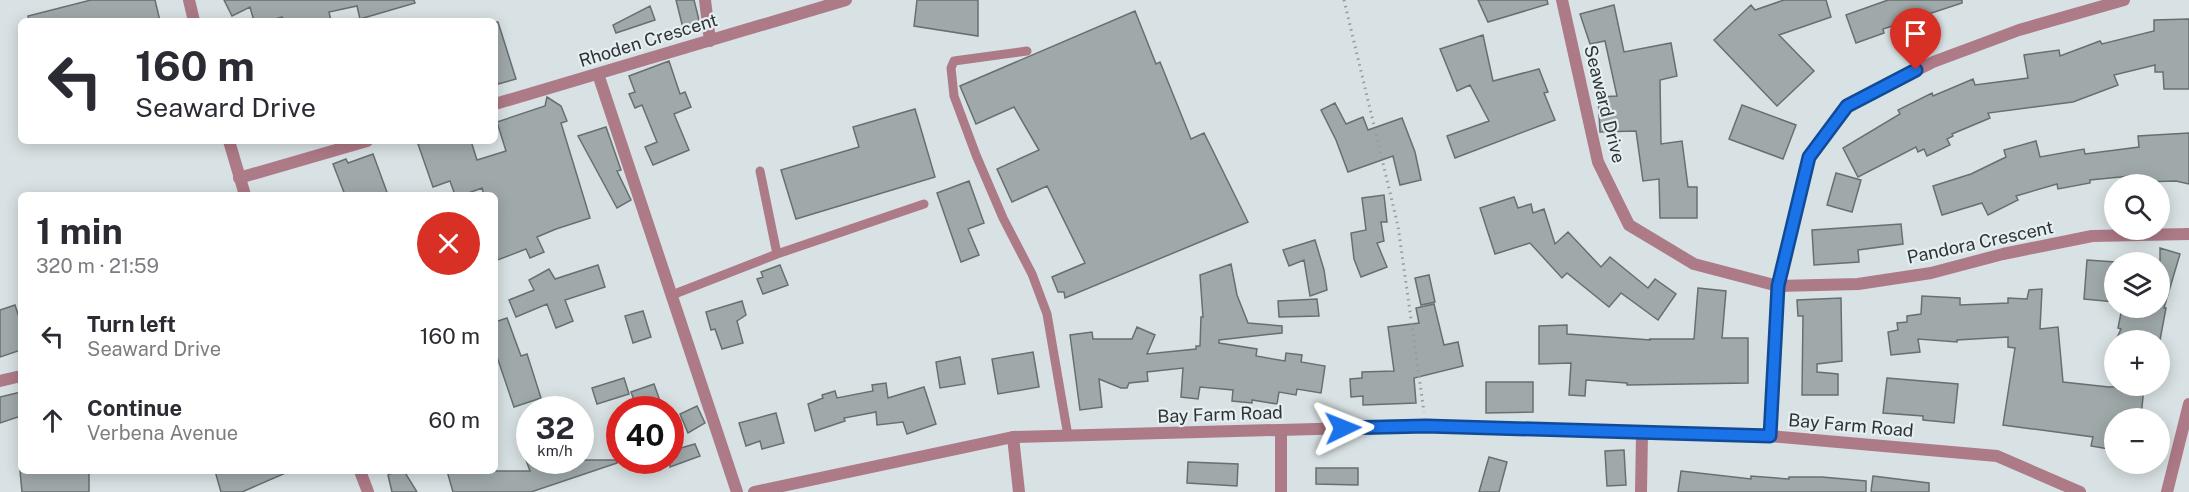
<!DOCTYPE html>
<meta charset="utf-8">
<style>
body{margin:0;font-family:"Public Sans",sans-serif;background:#f2f2f3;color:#2b2b33;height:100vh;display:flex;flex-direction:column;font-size:22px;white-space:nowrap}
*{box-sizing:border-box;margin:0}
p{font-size:20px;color:#7c7c81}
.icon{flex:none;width:33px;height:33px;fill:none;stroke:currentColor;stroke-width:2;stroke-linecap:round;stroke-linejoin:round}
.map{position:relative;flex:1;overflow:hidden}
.side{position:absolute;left:18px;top:192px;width:480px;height:282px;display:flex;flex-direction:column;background:#fff;border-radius:9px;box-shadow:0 3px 15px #0003}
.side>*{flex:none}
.hud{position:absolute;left:18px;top:18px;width:480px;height:126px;border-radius:9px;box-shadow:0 3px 15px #0003;background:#fff;color:#2b2b33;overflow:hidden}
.tools{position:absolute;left:2104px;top:174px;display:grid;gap:12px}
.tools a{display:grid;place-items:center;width:66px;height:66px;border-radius:50%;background:#fff;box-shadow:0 3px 15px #0003;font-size:30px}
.speed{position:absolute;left:516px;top:396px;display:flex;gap:12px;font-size:30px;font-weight:700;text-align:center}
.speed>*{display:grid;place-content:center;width:78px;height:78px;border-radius:50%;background:#fff;box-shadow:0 3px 15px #0003;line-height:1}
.speed small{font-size:15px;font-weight:400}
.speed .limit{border:9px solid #d22;background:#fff;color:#111}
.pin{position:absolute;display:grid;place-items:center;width:51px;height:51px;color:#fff;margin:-62px -26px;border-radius:50% 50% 50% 0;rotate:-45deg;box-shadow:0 0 6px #0007}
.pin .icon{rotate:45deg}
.me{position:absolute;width:66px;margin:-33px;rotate:88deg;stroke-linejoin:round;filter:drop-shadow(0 0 4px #0008)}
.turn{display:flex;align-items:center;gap:21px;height:126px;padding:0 18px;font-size:27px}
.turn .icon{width:78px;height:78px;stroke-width:2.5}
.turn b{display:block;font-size:42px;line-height:51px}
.round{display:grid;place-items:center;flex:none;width:63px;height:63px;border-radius:32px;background:#f2f2f3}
.head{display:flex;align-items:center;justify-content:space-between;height:102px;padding:0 18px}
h1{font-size:36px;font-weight:700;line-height:45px}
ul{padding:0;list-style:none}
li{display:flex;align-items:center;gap:18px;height:84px;padding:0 18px}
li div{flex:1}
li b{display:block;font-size:22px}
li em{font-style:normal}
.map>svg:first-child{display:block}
.building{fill:#a0a9aa;stroke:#676f71;stroke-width:1.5}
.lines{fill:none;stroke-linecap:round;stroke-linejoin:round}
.path{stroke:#959c9d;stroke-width:3;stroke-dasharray:1.5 4.5;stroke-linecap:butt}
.service{stroke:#ad7a87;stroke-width:9}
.minor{stroke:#ad7a87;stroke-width:12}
.tertiary{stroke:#ad7a87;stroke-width:12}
.route-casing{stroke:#114b97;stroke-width:15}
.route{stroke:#1a73e8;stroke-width:10}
.labels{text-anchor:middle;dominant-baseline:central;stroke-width:4.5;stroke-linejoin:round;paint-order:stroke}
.street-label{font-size:18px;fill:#2f3334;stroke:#e5eef0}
</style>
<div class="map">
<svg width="2189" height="492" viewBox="0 0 2189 492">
<rect width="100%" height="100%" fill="#d8e1e3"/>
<path class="building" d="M 91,0 L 155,0 L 160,21 L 29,21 L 28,16 Z
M 224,0 L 414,0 L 415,3 L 360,19 L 357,6 L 329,12 L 331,21 L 284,21 L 282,17 L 269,21 L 254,21 L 250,7 L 232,16 Z
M 676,0 L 694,0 L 700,24 L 683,28 Z
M 917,0 L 978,0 L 978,36 L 914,26 Z
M 1478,0 L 1547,0 L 1548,4 L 1488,22 Z
M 1784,0 L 1826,0 L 1831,17 L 1779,35 L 1814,71 L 1777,106 L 1714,40 L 1751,5 L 1755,10 Z
M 1888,0 L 1962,0 L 1962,3 L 1883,29 L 1884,33 L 1856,43 L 1846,15 Z
M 1614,5 L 1624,52 L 1671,43 L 1677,76 L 1660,80 L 1661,144 L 1682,141 L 1688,187 L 1697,187 L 1697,218 L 1660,218 L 1659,179 L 1643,181 L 1636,131 L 1600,132 L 1598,97 L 1617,96 L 1605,41 L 1590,44 L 1580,14 Z
M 650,6 L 655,20 L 616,33 L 613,25 Z
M 1135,11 L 1156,64 L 1160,62 L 1191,139 L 1204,133 L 1248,222 L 1065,298 L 1064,292 L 1058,292 L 1052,277 L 1085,263 L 1047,186 L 1012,202 L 997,169 L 1039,150 L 1014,107 L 976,124 L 960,86 Z
M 2189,19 L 2189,89 L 2164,89 L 2163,72 L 2155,72 L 2155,65 L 2114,75 L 2118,85 L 2073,102 L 1988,113 L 1990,118 L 1952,134 L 1953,136 L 1947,139 L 1950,145 L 1927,156 L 1924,149 L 1918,152 L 1916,147 L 1858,177 L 1843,148 L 1900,114 L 1898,110 L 1932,93 L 1933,96 L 1973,79 L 1975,85 L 2028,78 L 2024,55 L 2059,50 L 2060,56 L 2100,41 L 2102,44 L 2154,31 L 2154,20 Z
M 495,22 L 498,22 L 516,79 L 498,84 L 495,75 Z
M 1483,35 L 1493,81 L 1539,69 L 1548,92 L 1544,93 L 1555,120 L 1455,158 L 1447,136 L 1489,121 L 1470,85 L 1457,91 L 1440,49 Z
M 669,61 L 680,94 L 685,92 L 691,107 L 674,114 L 689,150 L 653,165 L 645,147 L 657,142 L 642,105 L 635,108 L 629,94 L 635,92 L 629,76 Z
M 547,97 L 561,106 L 567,121 L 561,123 L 590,218 L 556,229 L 537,237 L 544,252 L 530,258 L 526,249 L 495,261 L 495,195 L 484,195 L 482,188 L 463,195 L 455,195 L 450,181 L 433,187 L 418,144 L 427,141 L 471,141 L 477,160 L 506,151 L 497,122 L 545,106 Z
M 1335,103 L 1346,124 L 1363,117 L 1368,130 L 1402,118 L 1415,152 L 1421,180 L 1400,185 L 1393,156 L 1348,172 L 1336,140 L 1321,110 Z
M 1742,105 L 1796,125 L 1783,159 L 1729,139 Z
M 915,109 L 935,177 L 796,219 L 781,170 L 859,147 L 853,127 Z
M 606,127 L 621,170 L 617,171 L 631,200 L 617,208 L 578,136 Z
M 2189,133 L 2189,184 L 2176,181 L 2140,182 L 2140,175 L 2090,180 L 2090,183 L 2058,189 L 2057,184 L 2016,196 L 2018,200 L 1988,215 L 1982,203 L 1942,215 L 1933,186 L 1971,174 L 2006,157 L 2004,150 L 2036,141 L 2040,157 L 2084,149 L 2085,154 L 2139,147 L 2138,136 Z
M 373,154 L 388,195 L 345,195 L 333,164 L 346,159 L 348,163 Z
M 1836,173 L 1861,180 L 1852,212 L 1827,205 Z
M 969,181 L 984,223 L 968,229 L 979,255 L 961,262 L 937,193 Z
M 1384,195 L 1387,222 L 1381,222 L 1384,241 L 1377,243 L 1387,267 L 1361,277 L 1354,259 L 1351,233 L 1366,230 L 1362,198 Z
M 1514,197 L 1518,208 L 1531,204 L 1533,213 L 1544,209 L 1555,244 L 1568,232 L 1601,267 L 1610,257 L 1648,288 L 1655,279 L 1676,294 L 1658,320 L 1621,293 L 1609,307 L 1567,273 L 1562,278 L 1530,243 L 1495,254 L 1480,208 Z
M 1901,224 L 1903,244 L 1858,250 L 1859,262 L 1814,265 L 1812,230 Z
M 1315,240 L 1324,270 L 1327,290 L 1310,296 L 1304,260 L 1289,266 L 1283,250 Z
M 2160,248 L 2180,254 L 2164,308 L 2166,308 L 2160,340 L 2116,340 L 2121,329 L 2118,328 L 2122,308 L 2160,308 Z
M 2087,260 L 2115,262 L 2115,302 L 2084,299 Z
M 1231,264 L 1237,295 L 1248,323 L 1282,326 L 1282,333 L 1219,340 L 1219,343 L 1257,349 L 1256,356 L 1285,361 L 1286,353 L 1302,355 L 1301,362 L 1325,366 L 1321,393 L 1297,389 L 1296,395 L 1279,392 L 1277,404 L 1252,400 L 1252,403 L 1232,401 L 1233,390 L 1200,387 L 1198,399 L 1181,397 L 1183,368 L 1147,372 L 1148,381 L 1129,383 L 1127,388 L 1121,388 L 1099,379 L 1102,407 L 1080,410 L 1070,335 L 1092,332 L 1093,339 L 1132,339 L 1137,327 L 1155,335 L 1147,354 L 1196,349 L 1196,346 L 1200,346 L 1201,317 L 1203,317 L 1200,275 Z
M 598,265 L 605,287 L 565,300 L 573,321 L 556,328 L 547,304 L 516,317 L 509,300 L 534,290 L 529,280 L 549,269 L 555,279 Z
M 780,265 L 788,285 L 763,294 L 757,279 L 763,277 L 761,272 Z
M 1429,275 L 1435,302 L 1421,305 L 1415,278 Z
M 1698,288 L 1726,291 L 1722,338 L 1748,338 L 1748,383 L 1627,385 L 1627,383 L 1586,380 L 1585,396 L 1569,395 L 1571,363 L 1539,364 L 1539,326 L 1567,325 L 1567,334 L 1651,340 L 1649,339 L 1694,339 Z
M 2042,289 L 2040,329 L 2058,327 L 2063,382 L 2109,387 L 2144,386 L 2141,418 L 2115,418 L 2115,450 L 2091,446 L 2093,437 L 2003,425 L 2015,348 L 2008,347 L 2008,337 L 1957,340 L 1957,342 L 1918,339 L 1920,352 L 1891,355 L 1888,332 L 1898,330 L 1897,323 L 1907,322 L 1907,316 L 1921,314 L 1922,296 L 1960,298 L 1960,305 L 2008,303 L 2008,298 L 2027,299 L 2029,290 Z
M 1841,298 L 1842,361 L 1817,364 L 1817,372 L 1838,374 L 1838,395 L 1802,395 L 1803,316 L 1798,316 L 1797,300 Z
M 1317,299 L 1319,316 L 1279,317 L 1278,301 Z
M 742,301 L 746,315 L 737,321 L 743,343 L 722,349 L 715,329 L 711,330 L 706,312 Z
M 1434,304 L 1444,345 L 1458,342 L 1463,366 L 1414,378 L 1416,403 L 1363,405 L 1363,396 L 1351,397 L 1350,379 L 1362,378 L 1362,372 L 1394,371 L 1388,327 L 1419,323 L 1416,308 Z
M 15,305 L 21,323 L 21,350 L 0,357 L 0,310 Z
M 643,311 L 651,337 L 633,343 L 625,316 Z
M 507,318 L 521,356 L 527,354 L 541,398 L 514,407 L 495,351 L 495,322 Z
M 1033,352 L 1039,387 L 998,394 L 992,359 Z
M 960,357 L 965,384 L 940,388 L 936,362 Z
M 624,378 L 629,394 L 597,404 L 592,388 Z
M 1887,378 L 1958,384 L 1954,423 L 1923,420 L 1923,416 L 1883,413 Z
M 1486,382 L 1533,382 L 1533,412 L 1486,413 Z
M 886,383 L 888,398 L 924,387 L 936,424 L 907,434 L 903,422 L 877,425 L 876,412 L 844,418 L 845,421 L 815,431 L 808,404 L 823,398 L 822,395 L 835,391 L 837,398 L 873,391 L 872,385 Z
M 654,384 L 660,401 L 637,408 L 631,392 Z
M 21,392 L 21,416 L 0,423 L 0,397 Z
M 697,406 L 705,423 L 688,433 L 680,414 Z
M 776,413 L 784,443 L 762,449 L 760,441 L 746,446 L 739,423 Z
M 695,444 L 700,456 L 670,467 L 670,451 Z
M 1624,450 L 1626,485 L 1607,486 L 1605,451 Z
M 1489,457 L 1507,462 L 1499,492 L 1479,492 Z
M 526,460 L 616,460 L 617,463 L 531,492 L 453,492 L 447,471 L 530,471 Z
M 1188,462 L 1238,464 L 1237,486 L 1187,483 Z
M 1316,468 L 1358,468 L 1358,485 L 1316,484 Z
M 20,471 L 89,471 L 89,492 L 22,492 Z
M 215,471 L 290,471 L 242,492 L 221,492 Z
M 395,471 L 404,471 L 417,492 L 392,492 L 388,475 Z
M 1681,471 L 1751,479 L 1751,476 L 1789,479 L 1789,477 L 1822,477 L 1866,481 L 1866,492 L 1678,492 Z
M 1873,476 L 1929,483 L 1929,492 L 1871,492 Z"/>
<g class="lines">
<path class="path" d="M 1344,0 L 1398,226 L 1424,412"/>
<path class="service" d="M 1027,51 L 954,61 L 951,68 L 954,96 L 976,155 L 1003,218 L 1032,274 L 1047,314 L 1068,436
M 760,171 L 777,254
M 672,295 L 777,254 L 924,204"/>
<path class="minor" d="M 705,0 L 710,41
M 1562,0 L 1598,162 L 1629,225 L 1694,264 L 1778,286 L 1770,436
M 2124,0 L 2019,30 L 1933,62 L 1847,106 L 1810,157 L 1778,286 L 1858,284 L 1931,273 L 2003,254 L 2092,236 L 2189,234
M 598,74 L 737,492
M 495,104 L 846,0
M 239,178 L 367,141
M 0,381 L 21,376
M 1013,437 L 1019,492
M 1281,492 L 1281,430
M 1641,492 L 1642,433
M 2167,492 L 2189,404"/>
<path class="tertiary" d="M 189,0 L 194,21
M 229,141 L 245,195
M 360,471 L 368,492
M 754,492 L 1013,437 L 1426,426 L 1770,436 L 1997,456 L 2080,492"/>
</g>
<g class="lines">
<defs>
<path id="route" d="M 1343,428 L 1426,426 L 1770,436 L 1778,286 L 1809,157 L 1847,106 L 1916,70"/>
</defs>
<use href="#route" class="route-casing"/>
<use href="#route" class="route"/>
</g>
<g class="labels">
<g class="street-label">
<text transform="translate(648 40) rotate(-17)">Rhoden Crescent</text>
<text transform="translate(1605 104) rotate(76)">Seaward Drive</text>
<text transform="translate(1980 242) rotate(-12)">Pandora Crescent</text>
<text transform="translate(1220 414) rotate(-2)">Bay Farm Road</text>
<text transform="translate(1851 425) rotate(5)">Bay Farm Road</text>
</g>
</g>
</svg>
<div class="tools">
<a><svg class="icon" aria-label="search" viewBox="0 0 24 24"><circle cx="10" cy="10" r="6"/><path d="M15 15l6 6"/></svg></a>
<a><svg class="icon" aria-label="layers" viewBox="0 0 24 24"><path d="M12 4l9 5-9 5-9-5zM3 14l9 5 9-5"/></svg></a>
<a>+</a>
<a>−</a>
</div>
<div class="speed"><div>32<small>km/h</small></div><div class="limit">40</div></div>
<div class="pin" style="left:1916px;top:70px;background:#d93025"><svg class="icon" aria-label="arrive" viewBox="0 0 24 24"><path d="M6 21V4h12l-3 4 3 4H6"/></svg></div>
<svg class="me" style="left:1343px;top:428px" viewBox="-20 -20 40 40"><path d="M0-17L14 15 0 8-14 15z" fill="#1a73e8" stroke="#fff" stroke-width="4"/></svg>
<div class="hud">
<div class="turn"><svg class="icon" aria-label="left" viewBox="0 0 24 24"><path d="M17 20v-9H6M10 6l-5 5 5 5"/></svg><div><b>160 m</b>Seaward Drive</div></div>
</div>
<section class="side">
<div class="head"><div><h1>1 min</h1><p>320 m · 21:59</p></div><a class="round" style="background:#d93025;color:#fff"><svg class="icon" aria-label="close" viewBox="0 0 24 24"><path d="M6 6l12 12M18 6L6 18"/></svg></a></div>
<ul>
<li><svg class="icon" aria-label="left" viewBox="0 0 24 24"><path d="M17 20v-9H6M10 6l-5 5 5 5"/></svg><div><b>Turn left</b><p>Seaward Drive</p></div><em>160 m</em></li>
<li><svg class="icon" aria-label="ahead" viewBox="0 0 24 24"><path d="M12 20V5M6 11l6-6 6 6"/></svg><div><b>Continue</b><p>Verbena Avenue</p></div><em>60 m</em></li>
</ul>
</section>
</div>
